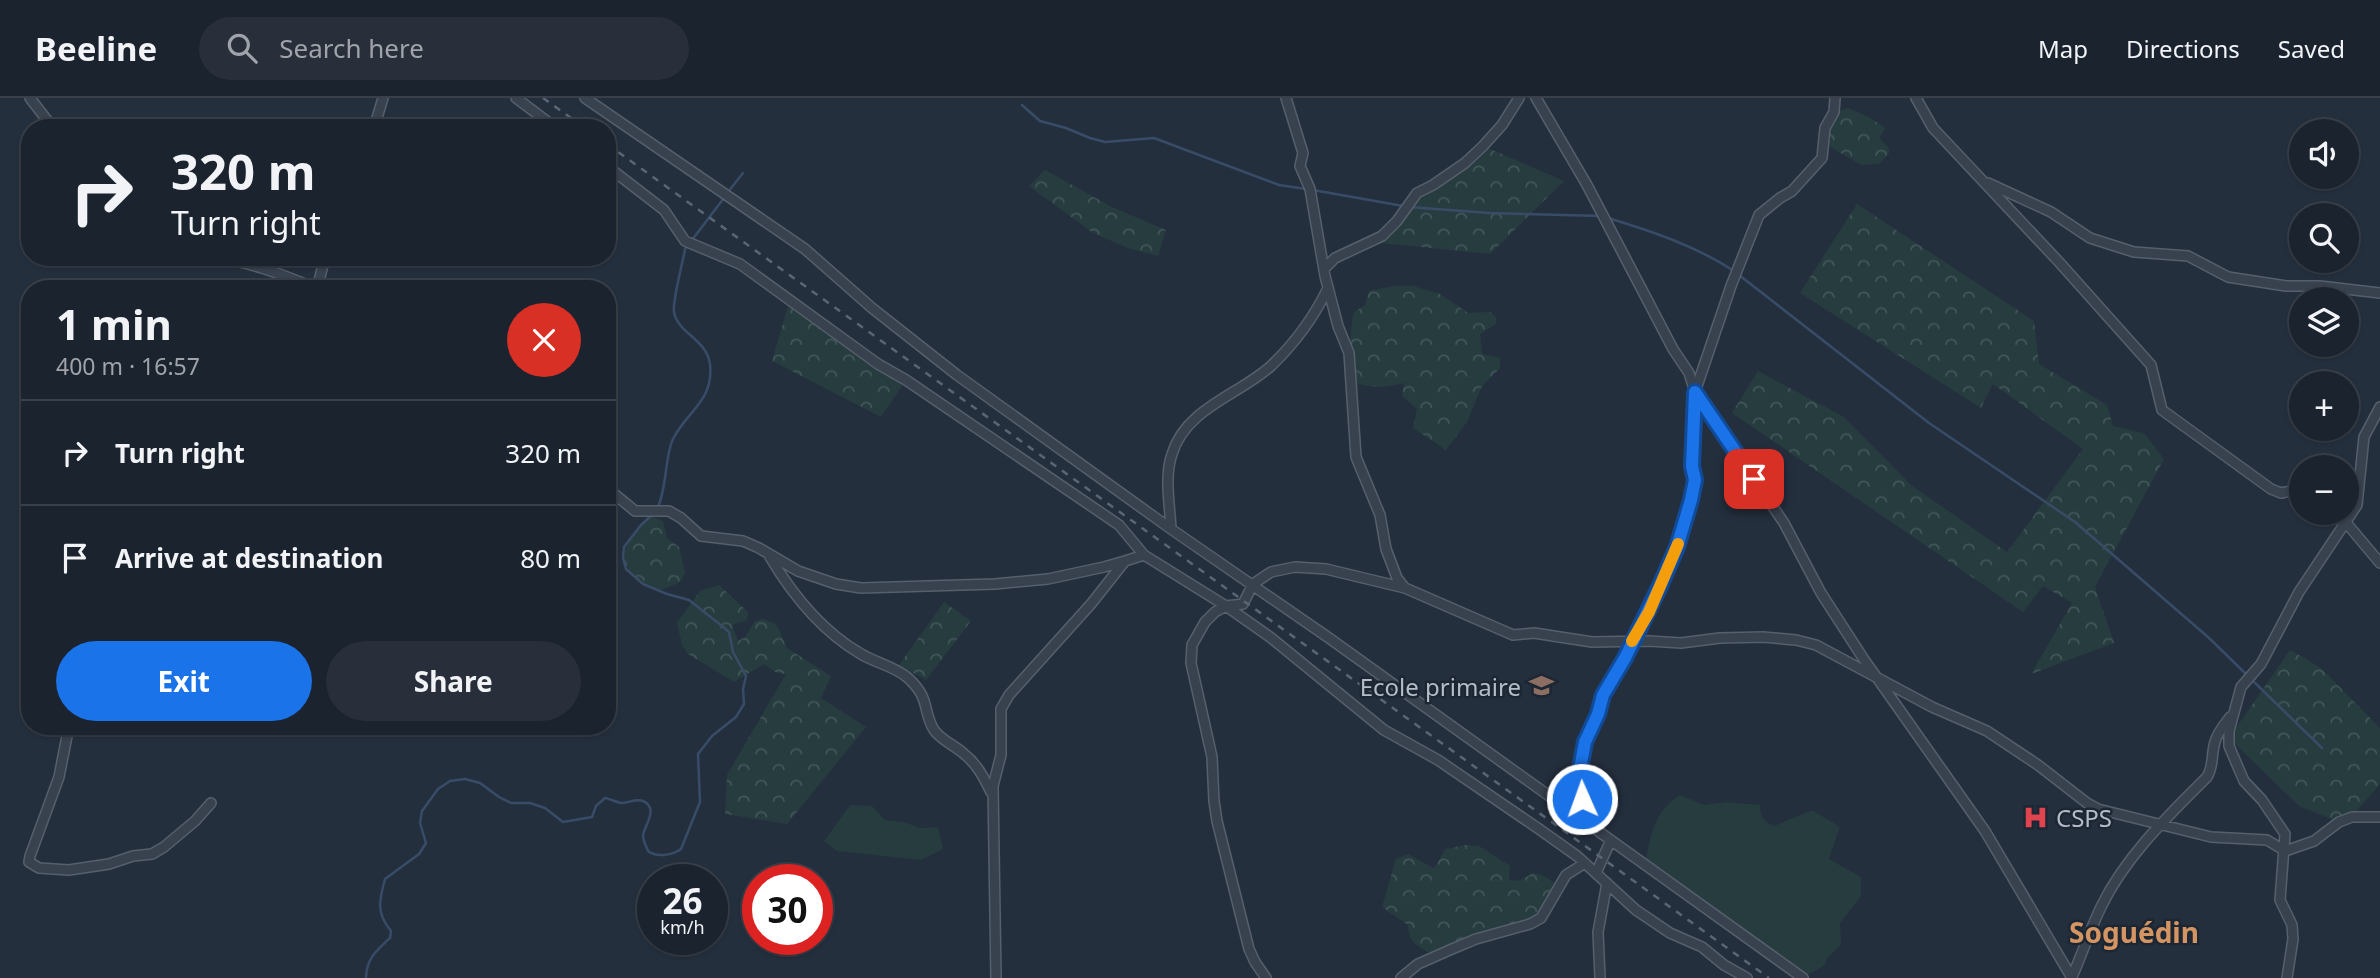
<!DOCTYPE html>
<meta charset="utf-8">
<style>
body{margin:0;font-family:"Noto Sans",sans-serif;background:#282f3a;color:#f1f3f6;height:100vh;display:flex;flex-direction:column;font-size:26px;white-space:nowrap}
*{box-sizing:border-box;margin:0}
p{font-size:23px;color:#a0a4aa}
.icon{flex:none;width:38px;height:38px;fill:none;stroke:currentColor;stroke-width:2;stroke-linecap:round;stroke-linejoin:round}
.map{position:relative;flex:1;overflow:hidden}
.sheet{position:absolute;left:21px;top:182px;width:595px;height:455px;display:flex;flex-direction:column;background:#1b232e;border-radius:28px;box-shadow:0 2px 5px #0004,0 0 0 2px #39404a}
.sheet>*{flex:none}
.banner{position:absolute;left:21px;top:21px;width:595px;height:147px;border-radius:28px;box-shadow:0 2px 5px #0004,0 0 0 2px #39404a;background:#1b232e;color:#f1f3f6;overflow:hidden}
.fabs{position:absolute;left:2289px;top:21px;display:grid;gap:14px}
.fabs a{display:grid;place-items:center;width:70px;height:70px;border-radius:50%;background:#1b232e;box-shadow:0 2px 5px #0004,0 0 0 2px #39404a;font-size:35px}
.speed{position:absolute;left:637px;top:766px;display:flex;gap:14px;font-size:35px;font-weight:700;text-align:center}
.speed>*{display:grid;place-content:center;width:91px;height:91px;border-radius:50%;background:#1b232e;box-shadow:0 2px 5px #0004,0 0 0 2px #39404a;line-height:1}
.speed small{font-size:18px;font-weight:400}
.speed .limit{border:10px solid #d22;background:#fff;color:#111}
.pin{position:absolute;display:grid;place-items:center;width:60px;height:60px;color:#fff;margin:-30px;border-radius:14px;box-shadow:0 4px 10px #0006}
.me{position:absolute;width:77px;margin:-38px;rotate:358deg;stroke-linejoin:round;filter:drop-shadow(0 0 5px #0008)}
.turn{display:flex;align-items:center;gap:24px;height:147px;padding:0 35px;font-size:32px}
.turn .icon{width:91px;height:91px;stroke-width:2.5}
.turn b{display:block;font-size:49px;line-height:60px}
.round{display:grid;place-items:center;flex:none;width:74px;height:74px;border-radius:37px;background:#282f3a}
.head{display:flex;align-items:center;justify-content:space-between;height:119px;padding:0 35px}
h1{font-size:42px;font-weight:700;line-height:52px}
.primary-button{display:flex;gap:14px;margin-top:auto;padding:14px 35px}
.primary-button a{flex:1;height:80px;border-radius:42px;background:#1a73e8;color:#fff;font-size:28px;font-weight:700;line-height:80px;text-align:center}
.primary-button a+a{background:#282f3a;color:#f1f3f6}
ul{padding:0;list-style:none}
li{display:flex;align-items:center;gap:21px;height:105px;padding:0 35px;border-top:2px solid #39404a}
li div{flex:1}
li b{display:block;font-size:26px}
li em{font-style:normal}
header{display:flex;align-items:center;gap:42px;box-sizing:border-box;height:98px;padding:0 35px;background:#1b232e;border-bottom:2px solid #39404a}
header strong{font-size:33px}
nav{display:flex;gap:38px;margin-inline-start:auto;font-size:24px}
.search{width:490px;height:63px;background:#282f3a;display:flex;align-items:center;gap:18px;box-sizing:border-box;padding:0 24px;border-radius:38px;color:#a0a4aa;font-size:26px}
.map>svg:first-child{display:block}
.grass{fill:#263c3f}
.forest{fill:url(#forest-crowns)}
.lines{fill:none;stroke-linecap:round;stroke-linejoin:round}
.stream{stroke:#394c67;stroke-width:2.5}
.street-casing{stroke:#565f6c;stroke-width:12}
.street{stroke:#38414e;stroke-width:9}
.rail{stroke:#5a6575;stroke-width:2.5;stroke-dasharray:7 7;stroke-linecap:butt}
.route-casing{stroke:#114b97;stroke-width:18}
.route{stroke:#1a73e8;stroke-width:12}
.slow{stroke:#f59e0b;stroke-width:12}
.labels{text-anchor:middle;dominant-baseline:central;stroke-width:5;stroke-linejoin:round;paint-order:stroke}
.poi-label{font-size:24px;fill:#b4bcc9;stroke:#1d2633;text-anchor:end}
.quarter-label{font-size:28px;font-weight:bold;fill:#d59563;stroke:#1d2633}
</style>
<header>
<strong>Beeline</strong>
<div class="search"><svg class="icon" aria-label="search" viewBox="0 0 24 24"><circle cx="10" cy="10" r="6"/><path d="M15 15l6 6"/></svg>Search here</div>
<nav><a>Map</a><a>Directions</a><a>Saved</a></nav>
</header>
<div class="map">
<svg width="2380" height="880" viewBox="0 0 2380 880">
<defs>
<pattern id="forest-crowns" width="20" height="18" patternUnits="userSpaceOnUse" patternTransform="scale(1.75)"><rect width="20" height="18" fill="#263c3f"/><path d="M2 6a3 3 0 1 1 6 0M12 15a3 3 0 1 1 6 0" fill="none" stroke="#435659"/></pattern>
</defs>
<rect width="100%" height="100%" fill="#242f3e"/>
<path class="grass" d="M 1680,697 L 1704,707 L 1727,704 L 1760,707 C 1760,720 1764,723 1774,728 L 1812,712 L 1840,729 L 1829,761 L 1861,779 L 1861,798 L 1840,825 L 1841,847 L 1827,860 L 1825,867 L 1802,880 L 1645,768 C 1650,740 1653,713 1680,697 Z
M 850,707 L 872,708 L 885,722 L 904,724 L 920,730 L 938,729 L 943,751 L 921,762 L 837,753 L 824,743 Z"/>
<path class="forest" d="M 1848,10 L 1869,19 L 1885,30 L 1879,40 L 1889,50 L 1889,55 L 1879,66 L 1862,67 L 1823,45 L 1834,14 Z
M 1483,48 L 1564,83 L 1490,156 L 1371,144 L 1382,138 L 1417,95 Z
M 1045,72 L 1112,109 L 1166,132 L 1158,158 L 1128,150 L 1093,135 L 1029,88 Z
M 1857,106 L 2034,223 L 2039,266 L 2107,307 L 2113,328 L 2144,335 L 2164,361 L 2095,489 L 2114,545 L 2031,576 L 2072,505 L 2043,488 L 2023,514 L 1732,315 L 1758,273 L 1844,319 L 1911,387 L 2007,454 L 2083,351 L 1993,286 L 1981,310 L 1800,195 Z
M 1394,188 L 1413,188 L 1440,196 L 1468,215 L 1490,214 L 1496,219 L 1496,226 L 1480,236 L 1482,256 L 1500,260 L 1500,270 L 1482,288 L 1467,324 L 1446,352 L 1413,330 L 1417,311 L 1402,298 L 1404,285 C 1384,290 1370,290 1351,284 L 1349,255 L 1353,215 L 1365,207 L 1369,193 Z
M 790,201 L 906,282 L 881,319 L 772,263 Z
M 650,418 L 663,423 L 667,440 L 679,449 L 685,475 L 680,484 L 659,493 C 613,472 616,450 650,418 Z
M 719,487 L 748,514 L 747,522 L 732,527 L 738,543 L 745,539 L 755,523 L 763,521 L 776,526 L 787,550 L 831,578 L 821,600 L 866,629 L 787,726 L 725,716 L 727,677 L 786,576 L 777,575 L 764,566 L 734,584 L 688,556 L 682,547 L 677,525 L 700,493 Z
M 944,504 L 971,523 L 926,582 L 899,567 Z
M 2290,552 L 2321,570 L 2380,630 L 2380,686 L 2354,716 L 2339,724 L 2299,708 L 2229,640 Z
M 1466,747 L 1479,748 L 1510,768 L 1509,782 L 1519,783 L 1533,775 L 1542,777 L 1560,788 L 1541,820 L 1436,858 C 1421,850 1408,846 1408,827 L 1382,809 L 1396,761 L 1408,756 L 1433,770 L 1437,766 L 1445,751 Z"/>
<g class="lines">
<path class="stream" d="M 1022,7 L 1040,23 L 1066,30 L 1090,40 L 1105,44 L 1154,40 L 1279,87 L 1306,91
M 1313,92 L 1403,108
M 728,94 L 743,75
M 1409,109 L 1489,115 L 1602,118
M 1608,120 C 1651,133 1696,148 1734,173
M 692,142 L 724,100
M 1739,177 L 1929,325 L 2075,424 L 2208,539 L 2247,577
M 658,409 C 667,389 665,357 673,341 C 687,313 714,303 710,266 C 706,240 678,236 674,214 C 672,204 683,164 685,151 L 688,147
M 2252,582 L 2322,650
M 366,880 C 366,861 377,852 390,840 L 391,833 C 376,815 379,803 385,781 L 419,756 L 426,745 L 420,725 L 422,713 L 438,691 L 450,683 L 465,681 L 480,685 L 499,699 L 511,705 L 530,705 L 545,710 L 563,724 L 592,719 L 596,708 L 605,700 C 610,701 616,704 621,705 C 629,705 636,700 643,703 C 659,710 645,727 643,737 C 643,743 646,748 648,753 C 657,760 673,757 681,751 L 700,704 L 698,656 L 712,638 L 736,619 L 744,606 L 743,591 L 746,578 L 733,554 L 729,534 L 722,528 L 689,502 L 667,496 L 643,486 L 626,471 L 623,460 L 624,449 L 641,427 L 652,417"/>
<defs>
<path id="street" d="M 30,0 L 53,30
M 516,0 L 556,30
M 585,0 L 805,151 L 872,210 L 957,277 L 1171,431 L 1329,540 L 1803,880
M 1286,0 L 1303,55 L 1300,68 L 1310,91 L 1325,178 L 1338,228 L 1349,255 L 1356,359 L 1380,417 L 1386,451 L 1397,480 L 1404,489
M 1536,0 L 1587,87 L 1673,251 L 1689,275 L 1695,294 L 1784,425 L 1821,495 L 1863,560 L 1985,733 L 2072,880
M 1916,0 L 1933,30 L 2059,164 L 2151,267 L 2162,312 L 2271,391 L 2281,395 L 2301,391
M 374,30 L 383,0
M 607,68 L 664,112 L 685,143 L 740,166 L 878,266 L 906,282 L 1119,427 L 1144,457
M 1988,85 L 2051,114 L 2090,140 L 2115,148 L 2134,154 L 2188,158 L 2228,179 L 2286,188 L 2320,188 L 2380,195
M 178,159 L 190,159
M 205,159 C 241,160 284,177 317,191
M 1324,171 L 1335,160 L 1382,138 L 1397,123 L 1417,95 L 1433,87 L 1465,65 L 1483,48 L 1502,27 L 1519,0
M 317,191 L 325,159
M 607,390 L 635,413 L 669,413 L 681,420 L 701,438 L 743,443 L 759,450 L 798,473 L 836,486 L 861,490 L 995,486 L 1048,481 L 1104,469 L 1125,463
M 2338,415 L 2380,465
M 1171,431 C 1170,408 1164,379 1172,356 C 1186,310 1239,297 1271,268 C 1295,245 1314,219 1328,190
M 770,459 C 792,496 823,534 861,556 C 876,565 896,569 908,580 C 931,601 922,612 934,632 C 941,642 954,647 963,655 C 977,666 983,678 991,694
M 69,628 L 59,679 L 30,758 L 29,764 L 39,770 L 69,772 L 109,766 L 133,758 L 152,756 L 164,749 L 195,723 L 211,705
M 1585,726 L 1579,676 L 1585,644 L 1598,616 L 1603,597 L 1649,514 L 1677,449 L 1691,402 L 1695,382 L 1692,368 L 1695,294 L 1731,188 L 1759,117 L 1780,100 L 1792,93 L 1822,60 L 1825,30 L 1834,14 L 1835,0
M 1596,775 L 1610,744
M 2072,879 C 2082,856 2090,832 2101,809 C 2125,759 2168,718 2207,679 C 2214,668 2211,656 2215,644 C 2217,635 2224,627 2230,619
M 996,880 L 993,688 L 1001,657 L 1001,611 L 1009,597 L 1091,506 L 1125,463 L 1144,457 L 1226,508 L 1270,539 L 1384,632 L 1438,662 L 1539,731 L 1577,758 L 1636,812 L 1670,835 L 1702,849 L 1724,867 L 1747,880
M 1266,880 L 1255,864 L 1249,851 L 1217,723 L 1214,703 L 1212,659 L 1191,565 L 1192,547 L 1205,524 L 1215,514 L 1226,508 L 1243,506 L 1253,486 L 1271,474 L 1295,469 L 1326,471 L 1405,490 L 1513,537 L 1534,535 L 1592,544 L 1649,543 L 1681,545 L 1720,540 L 1763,539 L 1796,542 L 1816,547 L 1932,609 L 1987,633 L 2038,667 L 2087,705 L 2098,711 L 2211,739 L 2267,742 L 2285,753 L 2314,743 L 2339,724 L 2352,719 L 2380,719
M 1401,880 L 1418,866 L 1452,851 L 1476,841 L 1530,826 L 1541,820 L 1566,777 L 1585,765
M 1600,880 L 1598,834 L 1607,785
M 2287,880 L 2293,841 L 2292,827 L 2280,802 L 2285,736 L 2262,702 L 2244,683 L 2229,648 L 2229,633 L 2241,589 L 2261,566 L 2299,494 L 2357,407 L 2364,339 L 2380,309"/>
</defs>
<use href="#street" class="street-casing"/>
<use href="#street" class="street"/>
<path class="rail" d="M 543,0 L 585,30
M 607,46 L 1769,880"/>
</g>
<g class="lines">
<defs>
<path id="route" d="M 1582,701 L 1579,676 L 1585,644 L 1598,616 L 1603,597 L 1625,560 L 1660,488 L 1677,449 L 1691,402 L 1695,382 L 1692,368 L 1695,294 L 1754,381"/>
</defs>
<use href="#route" class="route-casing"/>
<use href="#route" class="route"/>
<path class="slow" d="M 1632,543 L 1649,514 L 1678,446"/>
</g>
<defs>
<symbol id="school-bare" viewBox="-9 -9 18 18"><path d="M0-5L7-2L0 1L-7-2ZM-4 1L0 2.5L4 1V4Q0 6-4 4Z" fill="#8d6e63" stroke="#1d2633" stroke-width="2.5" paint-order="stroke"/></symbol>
<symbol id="hospital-bare" viewBox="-9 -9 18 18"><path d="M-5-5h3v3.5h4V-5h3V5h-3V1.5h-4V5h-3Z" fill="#e0444e" stroke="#1d2633" stroke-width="2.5" paint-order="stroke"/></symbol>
</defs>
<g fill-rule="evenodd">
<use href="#school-bare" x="1524" y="570" width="35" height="35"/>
<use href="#hospital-bare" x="2018" y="702" width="35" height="35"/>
</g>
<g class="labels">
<g class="poi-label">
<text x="1521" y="588">Ecole primaire</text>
<text x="2056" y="719" text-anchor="start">CSPS</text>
</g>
<g class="quarter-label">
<text x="2134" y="834">Soguédin</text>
</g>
</g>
</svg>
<div class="fabs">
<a><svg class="icon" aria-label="sound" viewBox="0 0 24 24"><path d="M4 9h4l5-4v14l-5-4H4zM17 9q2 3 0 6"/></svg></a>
<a><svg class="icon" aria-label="search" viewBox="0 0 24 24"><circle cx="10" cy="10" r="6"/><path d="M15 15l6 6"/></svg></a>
<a><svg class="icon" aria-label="layers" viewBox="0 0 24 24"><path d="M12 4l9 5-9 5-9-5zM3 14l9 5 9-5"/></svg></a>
<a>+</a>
<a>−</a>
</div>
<div class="speed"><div>26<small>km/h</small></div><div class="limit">30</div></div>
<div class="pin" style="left:1754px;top:381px;background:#d93025"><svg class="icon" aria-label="arrive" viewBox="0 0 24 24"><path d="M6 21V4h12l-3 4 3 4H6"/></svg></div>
<svg class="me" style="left:1582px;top:701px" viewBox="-20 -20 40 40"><circle r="17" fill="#1a73e8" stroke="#fff" stroke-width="3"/><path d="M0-11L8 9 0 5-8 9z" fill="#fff"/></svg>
<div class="banner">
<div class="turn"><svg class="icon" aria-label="right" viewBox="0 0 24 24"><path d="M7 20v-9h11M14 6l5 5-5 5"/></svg><div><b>320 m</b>Turn right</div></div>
</div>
<section class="sheet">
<div class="head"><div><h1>1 min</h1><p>400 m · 16:57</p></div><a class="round" style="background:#d93025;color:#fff"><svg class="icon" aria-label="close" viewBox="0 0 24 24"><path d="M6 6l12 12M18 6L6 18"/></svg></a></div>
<ul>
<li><svg class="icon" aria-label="right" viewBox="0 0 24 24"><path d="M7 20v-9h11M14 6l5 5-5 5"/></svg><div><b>Turn right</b></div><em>320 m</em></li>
<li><svg class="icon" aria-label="arrive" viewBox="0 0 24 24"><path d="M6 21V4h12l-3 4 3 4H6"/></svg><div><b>Arrive at destination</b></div><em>80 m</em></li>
</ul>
<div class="primary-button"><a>Exit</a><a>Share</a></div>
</section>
</div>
